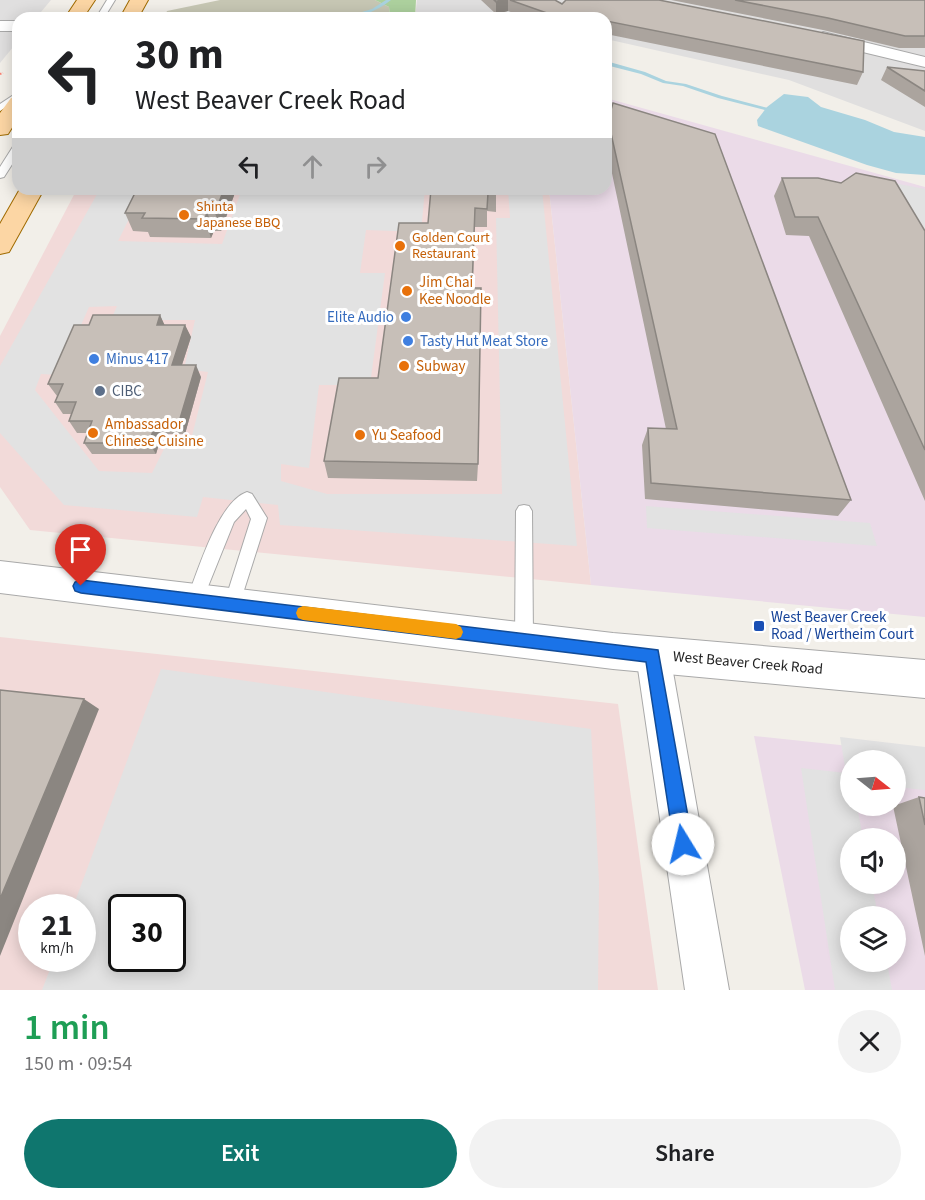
<!DOCTYPE html>
<meta charset="utf-8">
<style>
body{margin:0;font-family:"Source Sans 3",sans-serif;background:#f2f2f2;color:#202124;height:100vh;display:flex;flex-direction:column;font-size:22px;white-space:nowrap}
*{box-sizing:border-box;margin:0}
p{font-size:20px;color:#757577}
.icon{flex:none;width:33px;height:33px;fill:none;stroke:currentColor;stroke-width:2;stroke-linecap:round;stroke-linejoin:round}
.map{position:relative;height:990px;overflow:hidden}
.side{display:flex;flex-direction:column;background:#fff;flex:1}
.side>*{flex:none}
.banner{position:absolute;left:12px;top:12px;width:600px;height:183px;border-radius:18px;box-shadow:0 3px 15px #0003;background:#fff;color:#202124;overflow:hidden}
.needle{width:39px;rotate:107deg}
.fabs{position:absolute;left:840px;top:750px;display:grid;gap:12px}
.fabs a{display:grid;place-items:center;width:66px;height:66px;border-radius:50%;background:#fff;box-shadow:0 3px 15px #0003;font-size:30px}
.speed{position:absolute;left:18px;top:894px;display:flex;gap:12px;font-size:30px;font-weight:700;text-align:center}
.speed>*{display:grid;place-content:center;width:78px;height:78px;border-radius:50%;background:#fff;box-shadow:0 3px 15px #0003;line-height:1}
.speed small{font-size:15px;font-weight:400}
.speed .limit{border:3px solid #111;border-radius:9px;background:#fff;color:#111}
.pin{position:absolute;display:grid;place-items:center;width:51px;height:51px;color:#fff;margin:-62px -26px;border-radius:50% 50% 50% 0;rotate:-45deg;box-shadow:0 0 6px #0007}
.pin .icon{rotate:45deg}
.me{position:absolute;width:66px;margin:-33px;rotate:351deg;stroke-linejoin:round;filter:drop-shadow(0 0 4px #0008)}
.turn{display:flex;align-items:center;gap:21px;height:126px;padding:0 24px;font-size:27px}
.turn .icon{width:78px;height:78px;stroke-width:2.5}
.turn b{display:block;font-size:42px;line-height:51px}
.lanes{display:flex;align-items:center;height:57px;padding:0 24px;background:#0003;justify-content:center;gap:30px;direction:ltr}
.lanes .off{opacity:.35}
.round{display:grid;place-items:center;flex:none;width:63px;height:63px;border-radius:32px;background:#f2f2f2}
.overview{display:flex;align-items:center;justify-content:space-between;height:102px;padding:0 24px}
h1{font-size:36px;font-weight:600;line-height:45px;color:#1e9e55}
.action{display:flex;gap:12px;margin-top:auto;padding:12px 24px}
.action a{flex:1;height:69px;border-radius:36px;background:#0f766e;color:#fff;font-size:24px;font-weight:600;line-height:69px;text-align:center}
.action a+a{background:#f2f2f2;color:#202124}
.map>svg:first-child{display:block}
.residential{fill:#e0dfdf}
.commercial{fill:#f2dad9;fill-rule:evenodd}
.industrial{fill:#ebdbe8;fill-rule:evenodd}
.construction{fill:#c7c7b4}
.forest{fill:#add19e}
.parking{fill:#e2e2e2;fill-rule:evenodd}
.water{fill:#aad3df}
.lines{fill:none;stroke-linecap:round;stroke-linejoin:round}
.stream{fill:#aad3df;fill-rule:evenodd}
.service-casing{stroke:#a9a9a9;stroke-width:2}
.minor-casing{stroke:#a9a9a9;stroke-width:2}
.tertiary-casing{stroke:#a9a9a9;stroke-width:2}
.primary-casing{stroke:#a06b00;stroke-width:2}
.path{stroke:#fa8072;stroke-width:2;stroke-dasharray:1.5 1.5;stroke-linecap:butt}
.service{fill:#fff;fill-rule:evenodd}
.minor{fill:#fff;fill-rule:evenodd}
.tertiary{fill:#fff;fill-rule:evenodd}
.primary{fill:#fcd6a4;fill-rule:evenodd}
.wall{fill:#aba49e}
.shaded-wall{fill:#8b8681}
.building{fill:#c7bfb8;stroke:#8b8681;stroke-width:1.5}
.route{fill:#1a73e8;stroke:#114b97;stroke-width:1.5}
.slow{fill:#f59e0b}
.food-dot{fill:#e8710a;stroke:#fff;stroke-width:2}
.shop-dot{fill:#3f7fe0;stroke:#fff;stroke-width:2}
.service-dot{fill:#5c6f8a;stroke:#fff;stroke-width:2}
.transit-dot{fill:#1a4fb4;stroke:#fff;stroke-width:2}
.labels{text-anchor:middle;dominant-baseline:central;stroke-width:6;stroke-linejoin:round;paint-order:stroke}
.far-food-label{font-size:14px;fill:#c56008;stroke:#fff;text-anchor:start}
.food-label{font-size:15px;fill:#c56008;stroke:#fff;text-anchor:start}
.shop-label{font-size:15px;fill:#366cbe;stroke:#fff;text-anchor:start}
.service-label{font-size:15px;fill:#4e5e75;stroke:#fff;text-anchor:start}
.transit-label{font-size:15px;fill:#164399;stroke:#fff;text-anchor:start}
.street-label{font-size:15px;fill:#222;stroke:#fff}
</style>
<div class="map">
<svg width="925" height="990" viewBox="0 0 925 990">
<rect width="100%" height="100%" fill="#f2efe9"/>
<path class="residential" d="M 0,0 L 51,0 L 36,18 L 18,18 L 18,41 L 0,63 Z
M 417,0 L 925,0 L 925,131 L 789,80 L 606,39 L 606,18 L 415,18 Z"/>
<path class="commercial" d="M 77,189 L 549,189 L 591,585 L 30,530 L 0,487 L 0,336 Z
M 0,637 L 618,704 L 658,990 L 0,990 ZM 32,908 L 82,908 L 82,958 L 32,958 ZM 122,908 L 172,908 L 172,958 L 122,958 Z"/>
<path class="industrial" d="M 606,98 L 925,187 L 925,617 L 591,585 L 549,189 L 606,189 Z
M 754,736 L 925,754 L 925,990 L 805,990 ZM 850,760 L 896,760 L 896,806 L 850,806 ZM 850,838 L 896,838 L 896,884 L 850,884 ZM 850,916 L 896,916 L 896,962 L 850,962 Z"/>
<path class="construction" d="M 220,0 L 375,0 L 389,7 L 390,18 L 164,18 L 167,11 Z"/>
<path class="forest" d="M 375,0 L 416,0 L 415,18 L 390,18 L 389,7 Z"/>
<path class="parking" d="M 883,181 L 925,189 L 925,255 Z
M 100,189 L 162,189 L 142,193 L 118,241 L 222,244 L 242,189 L 425,189 L 421,232 L 366,230 L 360,273 L 385,273 L 370,385 L 319,385 L 309,468 L 281,464 L 281,481 L 327,494 L 502,494 L 496,218 L 510,218 L 508,189 L 542,189 L 577,546 L 280,525 L 278,505 L 203,497 L 197,517 L 64,505 L 0,433 L 0,366 ZM 117,306 L 111,320 L 195,320 L 184,369 L 208,372 L 190,444 L 167,443 L 152,473 L 99,471 L 35,390 L 41,374 L 59,375 L 89,307 Z
M 646,506 L 870,523 L 877,546 L 647,528 Z
M 161,669 L 591,729 L 599,882 L 598,990 L 42,990 L 54,959 L 82,958 L 82,908 L 73,907 ZM 122,908 L 172,908 L 172,958 L 122,958 Z
M 840,737 L 925,747 L 925,790 L 896,787 L 896,760 L 850,760 L 850,806 L 857,806 L 863,838 L 850,838 L 850,884 L 872,884 L 878,916 L 850,916 L 850,962 L 887,962 L 892,990 L 835,990 L 801,768 L 846,773 Z"/>
<path class="water" d="M 784,94 L 808,97 L 821,107 L 865,120 L 894,132 L 925,137 L 925,175 L 896,173 L 867,165 L 758,126 L 757,120 L 767,107 Z"/>
<g class="lines">
<path class="stream" d="M 386,0 L 391,0 C 377,11 360,18 342,18 L 372,9 Z
M 606,61 L 645,72 L 666,81 L 686,84 L 722,96 L 768,108 L 765,110 L 718,98 L 683,86 L 663,83 L 641,74 L 606,65 Z"/>
<defs>
<path id="service" d="M 107,0 L 115,0 L 104,18 L 96,18 Z
M 18,92 L 18,99 L 0,111 L 0,104 Z
M 18,144 L 18,155 L 4,177 L 0,178 L 0,167 L 14,145 Z
M 247,492 L 252,494 L 267,518 L 238,609 L 232,612 L 226,609 L 224,604 L 251,519 L 246,509 L 234,522 L 201,604 L 195,607 L 189,604 L 187,599 C 198,571 218,502 247,492 Z
M 524,505 L 529,506 L 532,511 L 533,640 L 530,646 L 524,648 L 518,646 L 515,640 L 516,511 L 519,506 Z"/>
<path id="minor" d="M 0,21 L 18,21 L 18,31 L 0,31 Z
M 823,32 L 925,57 L 925,67 L 817,41 L 815,37 Z
M 653,638 L 665,643 L 670,655 L 729,990 L 685,990 L 636,655 L 641,643 Z"/>
<path id="tertiary" d="M 0,561 L 613,633 L 925,660 L 925,698 L 613,669 L 0,593 Z"/>
<path id="primary" d="M 77,0 L 95,0 L 83,18 L 65,18 Z
M 130,0 L 148,0 L 138,18 L 120,18 Z
M 18,96 L 18,118 L 8,134 L 0,135 L 0,113 L 11,98 Z
M 20,189 L 44,189 L 9,252 L 0,254 L 0,224 Z"/>
</defs>
<use href="#service" class="service-casing"/>
<use href="#minor" class="minor-casing"/>
<use href="#tertiary" class="tertiary-casing"/>
<use href="#primary" class="primary-casing"/>
<path class="path" d="M 510,18 L 520,13
M 0,74 L 3,73"/>
<use href="#service" class="service"/>
<use href="#minor" class="minor"/>
<use href="#tertiary" class="tertiary"/>
<use href="#primary" class="primary"/>
</g>
<path class="wall" d="M 481,0 L 555,0 L 562,4 L 863,72 L 857,85 L 606,34 L 606,18 L 527,18 L 508,11 L 496,14 Z
M 671,0 L 925,0 L 925,48 L 899,48 L 823,30 Z
M 887,67 L 925,71 L 925,107 L 881,80 Z
M 608,120 L 851,500 L 838,516 L 645,499 L 642,445 L 648,428 L 666,429 L 606,145 L 606,129 Z
M 782,178 L 925,231 L 925,501 L 809,236 L 786,235 L 774,196 Z
M 137,189 L 235,189 L 236,190 L 221,231 L 214,231 L 211,238 L 150,237 L 148,232 L 133,231 L 125,213 Z
M 496,189 L 496,212 L 487,211 L 487,227 L 474,227 L 473,288 L 478,464 L 477,481 L 328,478 L 324,461 L 378,378 L 428,223 Z
M 160,315 L 164,325 L 185,325 L 191,337 L 182,365 L 201,377 L 185,434 L 162,434 L 156,454 L 92,454 L 84,443 L 88,433 L 77,433 L 69,421 L 71,414 L 63,414 L 55,402 L 57,396 L 48,384 L 89,325 Z
M 919,797 L 925,798 L 925,956 L 893,806 Z"/>
<path class="shaded-wall" d="M 505,0 L 508,0 L 508,11 L 496,14 L 496,2 Z
M 224,189 L 235,189 L 236,190 L 221,231 L 215,213 Z
M 207,212 L 214,231 L 211,238 L 205,219 Z
M 160,315 L 166,328 L 157,325 Z
M 185,325 L 191,337 L 178,377 L 172,365 Z
M 196,365 L 201,377 L 185,434 L 179,422 Z
M 156,422 L 162,434 L 156,454 L 149,443 Z
M 84,699 L 99,709 L 0,956 L 0,899 Z"/>
<path class="building" d="M 494,0 L 505,0 L 496,2 Z
M 510,0 L 555,0 L 562,4 L 566,0 L 659,0 L 864,41 L 863,72 L 606,21 L 606,18 L 590,18 L 576,15 L 575,18 L 561,18 Z
M 735,0 L 925,0 L 925,36 L 905,36 L 828,18 Z
M 887,67 L 925,71 L 925,91 Z
M 613,103 L 715,134 L 851,500 L 651,483 L 648,428 L 677,429 L 608,120 Z
M 856,173 L 895,181 L 925,231 L 925,450 L 818,217 L 795,217 L 782,178 L 818,178 L 841,183 Z
M 137,189 L 224,189 L 215,213 L 207,212 L 205,219 L 142,218 L 145,213 L 125,213 Z
M 431,189 L 496,189 L 496,193 L 488,193 L 487,209 L 475,208 L 472,288 L 481,288 L 478,464 L 324,461 L 339,378 L 378,378 L 399,223 L 428,223 Z
M 93,315 L 160,315 L 157,325 L 185,325 L 172,365 L 196,365 L 179,422 L 156,422 L 149,443 L 84,443 L 92,421 L 69,421 L 76,402 L 55,402 L 63,384 L 48,384 L 74,325 L 89,325 Z
M 0,690 L 84,699 L 0,899 Z
M 919,797 L 925,798 L 925,825 Z"/>
<path class="route" d="M 81,580 L 658,650 L 693,844 L 690,851 L 683,853 L 677,851 L 674,844 L 646,662 L 81,593 L 75,591 L 73,586 L 75,582 Z"/>
<path class="slow" d="M 303,606 L 456,624 L 461,627 L 463,632 L 461,637 L 456,639 L 303,620 L 298,618 L 296,613 L 298,608 Z"/>
<g class="food-dot">
<circle cx="184" cy="215" r="6"/>
<circle cx="400" cy="246" r="6"/>
<circle cx="407" cy="291" r="6"/>
<circle cx="404" cy="366" r="6"/>
<circle cx="93" cy="433" r="6"/>
<circle cx="360" cy="435" r="6"/>
</g>
<g class="shop-dot">
<circle cx="406" cy="317" r="6"/>
<circle cx="408" cy="341" r="6"/>
<circle cx="94" cy="359" r="6"/>
</g>
<circle class="service-dot" cx="100" cy="391" r="6"/>
<rect class="transit-dot" x="753" y="620" width="12" height="12" rx="3"/>
<g class="labels">
<g class="far-food-label">
<text x="196" y="207">Shinta<tspan x="196" dy="16">Japanese BBQ</tspan></text>
<text x="412" y="238">Golden Court<tspan x="412" dy="16">Restaurant</tspan></text>
</g>
<g class="food-label">
<text x="419" y="282">Jim Chai<tspan x="419" dy="17">Kee Noodle</tspan></text>
<text x="416" y="366">Subway</text>
<text x="105" y="424">Ambassador<tspan x="105" dy="17">Chinese Cuisine</tspan></text>
<text x="372" y="435">Yu Seafood</text>
</g>
<g class="shop-label">
<text x="394" y="317" text-anchor="end">Elite Audio</text>
<text x="420" y="341">Tasty Hut Meat Store</text>
<text x="106" y="359">Minus 417</text>
</g>
<g class="service-label">
<text x="112" y="391">CIBC</text>
</g>
<g class="transit-label">
<text x="771" y="617">West Beaver Creek<tspan x="771" dy="17">Road / Wertheim Court</tspan></text>
</g>
<g class="street-label">
<text transform="translate(748 663) rotate(5)">West Beaver Creek Road</text>
</g>
</g>
</svg>
<div class="fabs">
<a><svg class="needle" viewBox="-14 -14 28 28"><path d="M0-13l5 13h-10z" fill="#e53935"/><path d="M0 13l5-13h-10z" fill="#757577"/></svg></a>
<a><svg class="icon" aria-label="sound" viewBox="0 0 24 24"><path d="M4 9h4l5-4v14l-5-4H4zM17 9q2 3 0 6"/></svg></a>
<a><svg class="icon" aria-label="layers" viewBox="0 0 24 24"><path d="M12 4l9 5-9 5-9-5zM3 14l9 5 9-5"/></svg></a>
</div>
<div class="speed"><div>21<small>km/h</small></div><div class="limit">30</div></div>
<div class="pin" style="left:81px;top:586px;background:#d93025"><svg class="icon" aria-label="arrive" viewBox="0 0 24 24"><path d="M6 21V4h12l-3 4 3 4H6"/></svg></div>
<svg class="me" style="left:683px;top:844px" viewBox="-20 -20 40 40"><circle r="19" fill="#fff"/><path d="M0-13L10 11 0 6-10 11z" fill="#1a73e8"/></svg>
<div class="banner">
<div class="turn"><svg class="icon" aria-label="left" viewBox="0 0 24 24"><path d="M17 20v-9H6M10 6l-5 5 5 5"/></svg><div><b>30 m</b>West Beaver Creek Road</div></div>
<div class="lanes"><svg class="icon" aria-label="left" viewBox="0 0 24 24"><path d="M17 20v-9H6M10 6l-5 5 5 5"/></svg><svg class="icon off" aria-label="ahead" viewBox="0 0 24 24"><path d="M12 20V5M6 11l6-6 6 6"/></svg><svg class="icon off" aria-label="right" viewBox="0 0 24 24"><path d="M7 20v-9h11M14 6l5 5-5 5"/></svg></div>
</div>
</div>
<section class="side">
<div class="overview"><div><h1>1 min</h1><p>150 m · 09:54</p></div><a class="round"><svg class="icon" aria-label="close" viewBox="0 0 24 24"><path d="M6 6l12 12M18 6L6 18"/></svg></a></div>
<div class="action"><a>Exit</a><a>Share</a></div>
</section>
